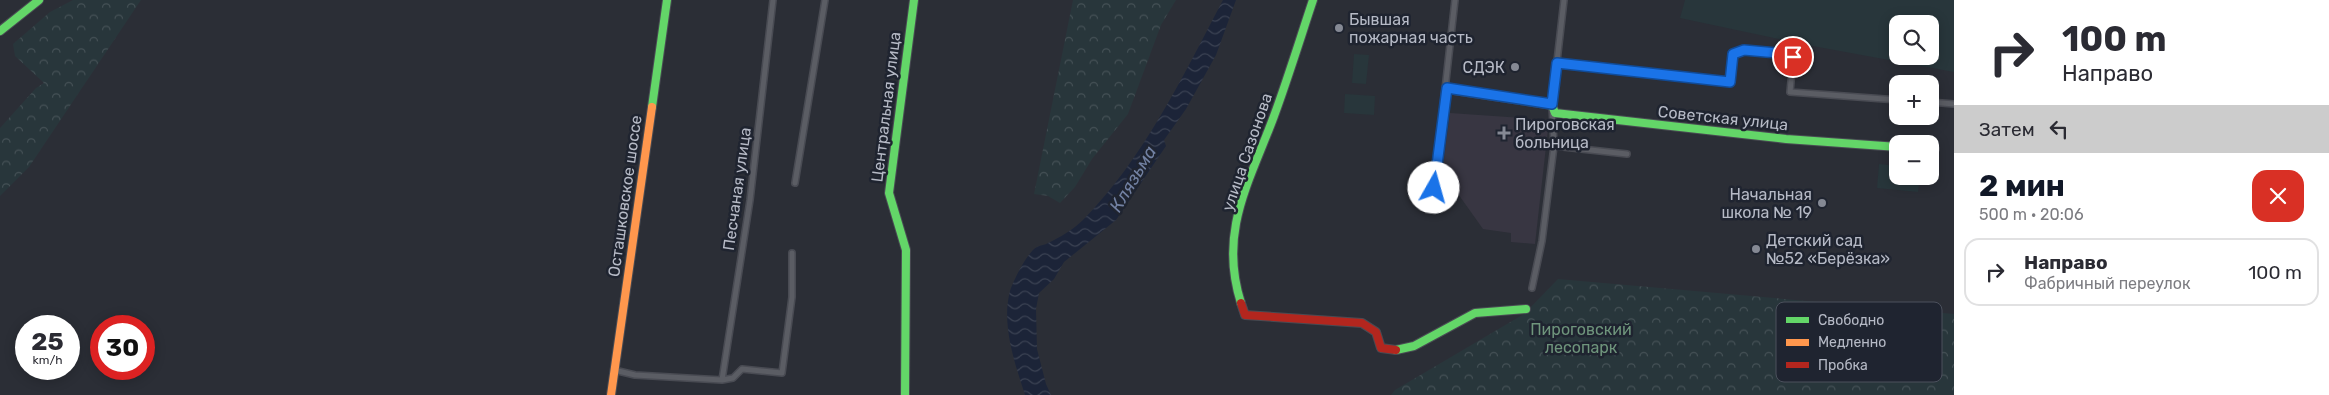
<!DOCTYPE html>
<html lang="ru">
<meta charset="utf-8">
<style>
body{margin:0;font-family:Rubik,sans-serif;background:#f2f2f3;color:#2b2b33;height:100vh;display:flex;flex-direction:column;font-size:19px;white-space:nowrap}
*{box-sizing:border-box;margin:0}
p{font-size:16px;color:#7c7c81}
.icon{flex:none;width:28px;height:28px;fill:none;stroke:currentColor;stroke-width:2;stroke-linecap:round;stroke-linejoin:round}
.map{position:relative;flex:1;overflow:hidden}
.drawer{display:flex;flex-direction:column;background:#fff;width:375px}
.drawer>*{flex:none}
.banner{background:#fff;color:#2b2b33;overflow:hidden}
.tools{position:absolute;left:1889px;top:15px;display:grid;gap:10px}
.tools a{display:grid;place-items:center;width:50px;height:50px;border-radius:10px;background:#fff;box-shadow:0 2px 12px #0003;font-size:25px}
.speed{position:absolute;left:15px;top:315px;display:flex;gap:10px;font-size:25px;font-weight:700;text-align:center}
.speed>*{display:grid;place-content:center;width:65px;height:65px;border-radius:50%;background:#fff;box-shadow:0 2px 12px #0003;line-height:1}
.speed small{font-size:12px;font-weight:400}
.speed .limit{border:8px solid #d22;background:#fff;color:#111}
.pin{position:absolute;display:grid;place-items:center;width:42px;height:42px;color:#fff;margin:-21px;border:2px solid #fff;border-radius:50%;box-shadow:0 1px 5px #0007}
.me{position:absolute;width:55px;margin:-28px;rotate:7deg;stroke-linejoin:round;filter:drop-shadow(0 0 4px #0008)}
.turn{display:flex;align-items:center;gap:18px;height:105px;padding:0 25px;font-size:22px}
.turn .icon{width:65px;height:65px;stroke-width:2.5}
.turn b{display:block;font-size:35px;line-height:42px}
.then{display:flex;align-items:center;height:48px;padding:0 25px;background:#0003;gap:10px;font-size:19px}
.round{display:grid;place-items:center;flex:none;width:52px;height:52px;border-radius:15px;background:#f2f2f3}
.headline{display:flex;align-items:center;justify-content:space-between;height:85px;padding:0 25px}
h1{font-size:30px;font-weight:700;line-height:38px;color:#111827}
ul{padding:0;list-style:none}
li{display:flex;align-items:center;gap:15px;height:68px;margin:0 10px 8px;padding:0 15px;border:2px solid #e1e1e2;border-radius:15px}
li div{flex:1}
li b{display:block;font-size:19px}
li em{font-style:normal}
main{display:flex;flex:1;min-height:0}
.map>svg:first-child{display:block}
.medical{fill:#383642}
.forest{fill:url(#forest-crowns)}
.green{fill:#28363b;fill-rule:evenodd}
.water{fill:url(#water-waves)}
.lines{fill:none;stroke-linecap:round;stroke-linejoin:round}
.street-casing{stroke:#494b53;stroke-width:8}
.fast-casing{stroke:#494b53;stroke-width:10}
.slow-casing{stroke:#494b53;stroke-width:10}
.jam-casing{stroke:#494b53;stroke-width:10}
.street{stroke:#5b5d64;stroke-width:5}
.fast{stroke:#63d668;stroke-width:8}
.slow{stroke:#ff974d;stroke-width:8}
.jam{stroke:#b3261e;stroke-width:8}
.route-casing{stroke:#114b97;stroke-width:12}
.route{stroke:#1a73e8;stroke-width:9}
.poi-dot{fill:#858994;stroke:#1f2430;stroke-width:2}
.labels{text-anchor:middle;dominant-baseline:central;stroke-width:5;stroke-linejoin:round;paint-order:stroke}
.poi-label{font-size:16px;fill:#b6bac6;stroke:#1f2430;text-anchor:start}
.street-label{font-size:16px;fill:#b6bac6;stroke:#1f2430}
.park-label{font-size:16px;fill:#6f957c;stroke:#1f2430}
.water-label{font-size:18px;font-style:italic;fill:#7281a2;stroke:#1f2430}
.key{fill:#1f2430;stroke:#4c515d;stroke-width:1}
.key-label{font-size:14px;fill:#b6bac6}
</style>
<main>
<div class="map">
<svg width="1954" height="395" viewBox="0 0 1954 395">
<defs>
<pattern id="forest-crowns" width="20" height="18" patternUnits="userSpaceOnUse" patternTransform="scale(1.25)"><rect width="20" height="18" fill="#28363b"/><path d="M2 6a3 3 0 1 1 6 0M12 15a3 3 0 1 1 6 0" fill="none" stroke="#455156"/></pattern>
<pattern id="water-waves" width="16" height="10" patternUnits="userSpaceOnUse" patternTransform="scale(1.25)"><rect width="16" height="10" fill="#1c2438"/><path d="M0 5q4-4 8 0t8 0" fill="none" stroke="#3b4253"/></pattern>
</defs>
<rect width="100%" height="100%" fill="#2b2e36"/>
<path class="medical" d="M 1450,113 L 1549,120 L 1535,244 L 1511,242 L 1511,233 L 1483,229 L 1456,191 L 1440,188 Z"/>
<path class="forest" d="M 73,0 L 141,0 L 29,167 L 0,196 L 0,128 L 36,88 L 44,83 L 15,56 L 13,44 L 50,12 Z
M 1073,0 L 1176,0 L 1161,25 L 1128,114 L 1092,159 L 1075,187 L 1060,203 L 1048,196 L 1034,194 Z
M 1558,279 L 1954,314 L 1954,395 L 1391,395 L 1395,390 L 1524,314 Z"/>
<path class="green" d="M 1685,0 L 1954,0 L 1954,72 L 1802,44 L 1680,18 ZM 1898,24 L 1930,24 L 1930,56 L 1898,56 Z
M 1354,54 L 1369,55 L 1366,84 L 1352,83 Z
M 1345,94 L 1375,96 L 1374,115 L 1344,113 Z
M 1879,164 L 1897,166 L 1898,176 L 1920,176 L 1918,192 L 1877,188 Z"/>
<path class="water" d="M 1223,0 L 1236,0 L 1216,55 L 1186,109 L 1164,140 L 1166,146 L 1116,220 L 1064,262 L 1054,279 L 1039,293 L 1036,309 L 1037,349 L 1046,384 L 1051,395 L 1025,395 C 1015,364 1001,324 1010,291 C 1013,281 1028,251 1037,247 C 1041,245 1045,245 1048,243 C 1059,238 1074,229 1083,220 C 1144,158 1183,76 1223,0 Z"/>
<g class="lines">
<defs>
<path id="street" d="M 1557,63 L 1730,82 L 1733,54 L 1744,50 L 1789,54 L 1793,60 L 1790,92 L 1898,100
M 1930,102 L 1954,104
M 1554,146 L 1627,154
M 1930,149 L 1936,149
M 795,183 L 825,0
M 1434,188 L 1455,0
M 1532,288 L 1542,241 L 1554,146 L 1552,105 L 1564,0
M 614,370 L 635,375 L 722,380 L 733,378 L 742,369 L 782,373 L 792,297 L 792,253
M 722,380 L 750,200 L 773,0"/>
<path id="fast" d="M 0,31 L 39,0
M 1447,89 L 1552,105 L 1555,113 L 1786,139 L 1898,147
M 652,107 L 667,0
M 1241,303 C 1218,231 1250,181 1274,116 C 1288,78 1300,39 1313,0
M 1396,350 L 1414,346 L 1475,313 L 1526,309
M 905,395 L 906,250 L 889,193 L 914,0"/>
<path id="slow" d="M 611,395 L 652,107"/>
<path id="jam" d="M 1241,303 L 1245,315 L 1362,323 L 1376,332 L 1381,348 L 1396,350"/>
</defs>
<use href="#street" class="street-casing"/>
<use href="#fast" class="fast-casing"/>
<use href="#slow" class="slow-casing"/>
<use href="#jam" class="jam-casing"/>
<use href="#street" class="street"/>
<use href="#fast" class="fast"/>
<use href="#slow" class="slow"/>
<use href="#jam" class="jam"/>
</g>
<g class="lines">
<defs>
<path id="route" d="M 1434,188 L 1447,88 L 1552,104 L 1557,63 L 1730,82 L 1733,54 L 1744,50 L 1789,54 L 1793,57"/>
</defs>
<use href="#route" class="route-casing"/>
<use href="#route" class="route"/>
</g>
<g class="poi-dot">
<circle cx="1339" cy="28" r="5"/>
<circle cx="1515" cy="67" r="5"/>
<path d="M1501.5 125.5h5v5h5v5h-5v5h-5v-5h-5v-5h5z"/>
<circle cx="1822" cy="203" r="5"/>
<circle cx="1756" cy="249" r="5"/>
</g>
<g class="labels">
<g class="poi-label">
<text x="1349" y="19">Бывшая<tspan x="1349" dy="18">пожарная часть</tspan></text>
<text x="1505" y="67" text-anchor="end">СДЭК</text>
<text x="1515" y="124">Пироговская<tspan x="1515" dy="18">больница</tspan></text>
<text x="1812" y="194" text-anchor="end">Начальная<tspan x="1812" dy="18">школа № 19</tspan></text>
<text x="1766" y="240">Детский сад<tspan x="1766" dy="18">№52 «Берёзка»</tspan></text>
</g>
<g class="street-label">
<text transform="translate(886 107) rotate(-83)">Центральная улица</text>
<text transform="translate(1723 118) rotate(6)">Советская улица</text>
<text transform="translate(1247 152) rotate(-71)">улица Сазонова</text>
<text transform="translate(737 189) rotate(-82)">Песчаная улица</text>
<text transform="translate(625 196) rotate(-82)">Осташковское шоссе</text>
</g>
<g class="park-label">
<text x="1581" y="329">Пироговский<tspan x="1581" dy="18">лесопарк</tspan></text>
</g>
<g class="water-label">
<text transform="translate(1133 179) rotate(-59)">Клязьма</text>
</g>
</g>
<rect x="1776" y="302" width="166" height="80" rx="8" class="key"/>
<rect x="1786" y="317" width="23" height="6" fill="#63d668"/>
<rect x="1786" y="339" width="23" height="7" fill="#ff974d"/>
<rect x="1786" y="362" width="23" height="6" fill="#b3261e"/>
<g class="key-label">
<text x="1818" y="325">Свободно</text>
<text x="1818" y="347">Медленно</text>
<text x="1818" y="370">Пробка</text>
</g>
</svg>
<div class="tools">
<a><svg class="icon" aria-label="search" viewBox="0 0 24 24"><circle cx="10" cy="10" r="6"/><path d="M15 15l6 6"/></svg></a>
<a>+</a>
<a>−</a>
</div>
<div class="speed"><div>25<small>km/h</small></div><div class="limit">30</div></div>
<div class="pin" style="left:1793px;top:57px;background:#d93025"><svg class="icon" aria-label="arrive" viewBox="0 0 24 24"><path d="M6 21V4h12l-3 4 3 4H6"/></svg></div>
<svg class="me" style="left:1434px;top:188px" viewBox="-20 -20 40 40"><circle r="19" fill="#fff"/><path d="M0-13L10 11 0 6-10 11z" fill="#1a73e8"/></svg>
</div>
<section class="drawer">
<div class="banner">
<div class="turn"><svg class="icon" aria-label="right" viewBox="0 0 24 24"><path d="M7 20v-9h11M14 6l5 5-5 5"/></svg><div><b>100 m</b>Направо</div></div>
<div class="then">Затем<svg class="icon" aria-label="left" viewBox="0 0 24 24"><path d="M17 20v-9H6M10 6l-5 5 5 5"/></svg></div>
</div>
<div class="headline"><div><h1>2 мин</h1><p>500 m · 20:06</p></div><a class="round" style="background:#d93025;color:#fff"><svg class="icon" aria-label="close" viewBox="0 0 24 24"><path d="M6 6l12 12M18 6L6 18"/></svg></a></div>
<ul>
<li><svg class="icon" aria-label="right" viewBox="0 0 24 24"><path d="M7 20v-9h11M14 6l5 5-5 5"/></svg><div><b>Направо</b><p>Фабричный переулок</p></div><em>100 m</em></li>
</ul>
</section>
</main>
